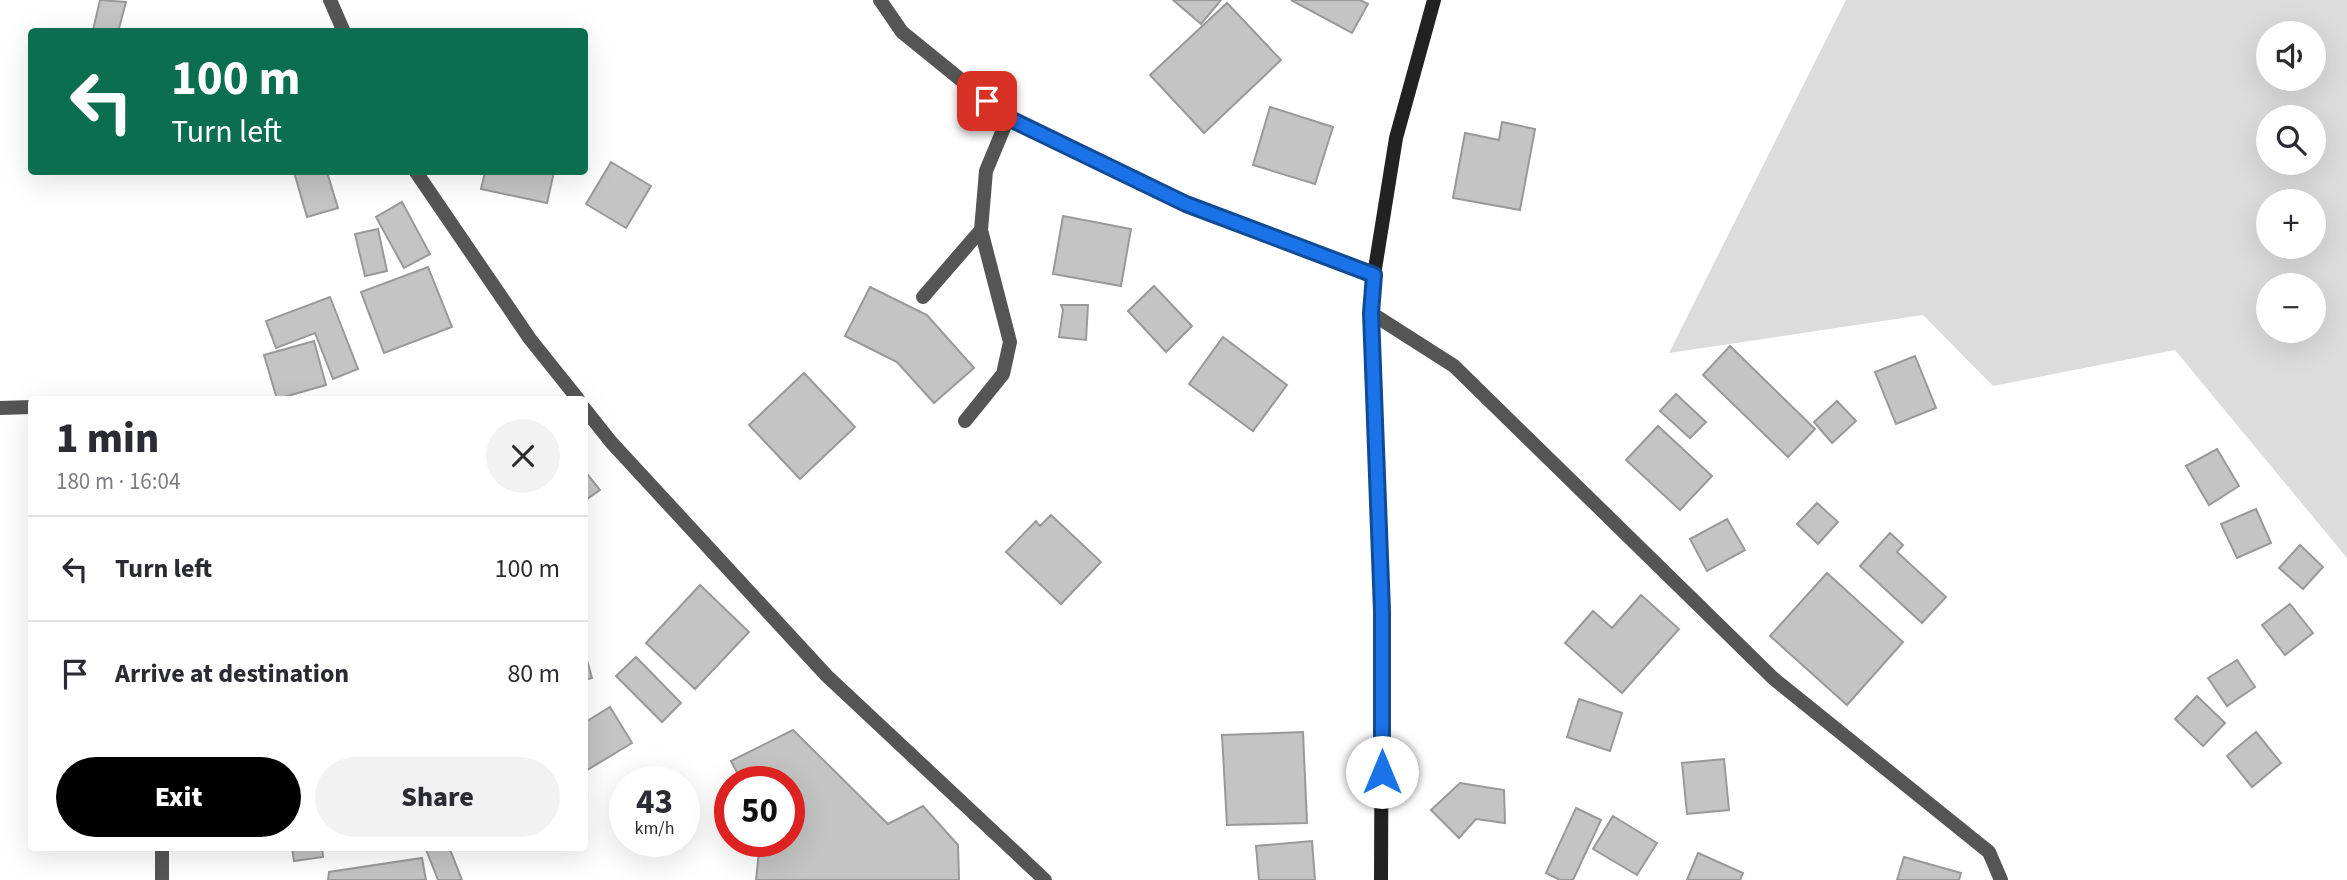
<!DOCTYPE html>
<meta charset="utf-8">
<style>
body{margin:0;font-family:"Source Sans 3",sans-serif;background:#f2f2f3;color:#2b2b33;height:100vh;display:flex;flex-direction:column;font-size:26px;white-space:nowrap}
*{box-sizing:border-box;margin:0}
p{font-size:23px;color:#7c7c81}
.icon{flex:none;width:38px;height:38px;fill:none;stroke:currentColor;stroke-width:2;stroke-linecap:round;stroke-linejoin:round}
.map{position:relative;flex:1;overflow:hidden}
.details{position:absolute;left:28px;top:396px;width:560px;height:455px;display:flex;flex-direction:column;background:#fff;border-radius:7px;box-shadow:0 7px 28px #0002}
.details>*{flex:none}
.hud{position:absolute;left:28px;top:28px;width:560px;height:147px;border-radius:7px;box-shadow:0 7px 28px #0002;background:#0b6e4f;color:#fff;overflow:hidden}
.controls{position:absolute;left:2256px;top:21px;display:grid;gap:14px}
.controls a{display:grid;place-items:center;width:70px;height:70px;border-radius:50%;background:#fff;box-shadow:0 7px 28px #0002;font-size:35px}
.speed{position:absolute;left:609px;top:766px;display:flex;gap:14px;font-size:35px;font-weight:700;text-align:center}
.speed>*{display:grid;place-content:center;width:91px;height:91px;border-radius:50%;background:#fff;box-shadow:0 7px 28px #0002;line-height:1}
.speed small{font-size:18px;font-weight:400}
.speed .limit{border:10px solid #d22;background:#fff;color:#111}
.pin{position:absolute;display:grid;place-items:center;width:60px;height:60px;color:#fff;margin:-30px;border-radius:14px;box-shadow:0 4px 10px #0006}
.me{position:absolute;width:77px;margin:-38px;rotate:0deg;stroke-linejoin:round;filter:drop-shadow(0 0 5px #0008)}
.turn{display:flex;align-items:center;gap:24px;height:147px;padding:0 28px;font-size:32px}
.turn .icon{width:91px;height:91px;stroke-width:2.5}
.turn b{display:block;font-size:49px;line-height:60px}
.round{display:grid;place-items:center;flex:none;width:74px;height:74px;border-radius:37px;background:#f2f2f3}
.head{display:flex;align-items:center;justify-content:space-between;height:119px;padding:0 28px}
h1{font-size:42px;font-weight:800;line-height:52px}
.primary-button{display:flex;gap:14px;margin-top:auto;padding:14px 28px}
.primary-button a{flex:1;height:80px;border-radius:42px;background:#000;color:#fff;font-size:28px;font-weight:800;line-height:80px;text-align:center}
.primary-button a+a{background:#f2f2f3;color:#2b2b33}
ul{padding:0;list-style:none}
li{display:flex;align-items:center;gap:21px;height:105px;padding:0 28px;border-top:2px solid #e1e1e2}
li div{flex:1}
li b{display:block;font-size:26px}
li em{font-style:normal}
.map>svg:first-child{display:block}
.green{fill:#dcdcdc;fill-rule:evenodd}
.building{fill:#c4c4c4;stroke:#999;stroke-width:2}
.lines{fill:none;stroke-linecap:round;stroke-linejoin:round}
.minor{stroke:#555;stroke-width:14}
.secondary{stroke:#222;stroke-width:14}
.route-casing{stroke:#114b97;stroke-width:18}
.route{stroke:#1a73e8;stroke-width:12}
</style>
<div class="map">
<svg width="2347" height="880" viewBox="0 0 2347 880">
<rect width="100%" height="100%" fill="#fff"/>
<path class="green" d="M 1846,0 L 2347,0 L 2347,558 L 2175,350 L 1993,386 L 1923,315 L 1669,353 ZM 2268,33 L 2314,33 L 2314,79 L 2268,79 ZM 2268,117 L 2314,117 L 2314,163 L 2268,163 ZM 2268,201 L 2314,201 L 2314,247 L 2268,247 ZM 2268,285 L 2314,285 L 2314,331 L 2268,331 Z"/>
<path class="building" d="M 100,0 L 126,2 L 118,32 L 93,30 Z
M 1173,0 L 1221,0 L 1201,24 Z
M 1291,0 L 1360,0 L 1368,4 L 1352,33 Z
M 1227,3 L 1281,60 L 1204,133 L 1150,75 Z
M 1270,107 L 1333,127 L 1315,184 L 1253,165 Z
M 1502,122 L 1535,129 L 1520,210 L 1453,198 L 1465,133 L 1499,140 Z
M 611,162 L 651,186 L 626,228 L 586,204 Z
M 294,172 L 327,172 L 338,208 L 307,217 Z
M 485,172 L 554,172 L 547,203 L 481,189 Z
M 402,202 L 430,254 L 404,268 L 376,217 Z
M 1063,216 L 1131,229 L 1121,286 L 1053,274 Z
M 378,229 L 387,271 L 365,276 L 355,234 Z
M 428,267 L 452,327 L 384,353 L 361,292 Z
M 1154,286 L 1192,326 L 1166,352 L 1128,311 Z
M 870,287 L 927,315 L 974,368 L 934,403 L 897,362 L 845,336 Z
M 330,297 L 358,369 L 333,379 L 315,333 L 276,348 L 266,321 Z
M 1061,305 L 1088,305 L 1086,340 L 1059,337 L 1063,310 Z
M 1223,337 L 1287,385 L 1253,431 L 1189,384 Z
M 314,341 L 326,385 L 277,399 L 264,355 Z
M 1730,346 L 1815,429 L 1788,457 L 1703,375 Z
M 1915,356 L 1936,408 L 1896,424 L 1875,372 Z
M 804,373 L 855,427 L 800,479 L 749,425 Z
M 1676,394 L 1706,422 L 1690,438 L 1660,411 Z
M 1837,401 L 1856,421 L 1832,443 L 1814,422 Z
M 1658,426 L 1712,476 L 1680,510 L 1626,460 Z
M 2217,449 L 2239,486 L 2209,505 L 2186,466 Z
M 584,470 L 600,490 L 584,501 Z
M 1817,503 L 1838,522 L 1818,544 L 1797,524 Z
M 2256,509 L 2271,543 L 2237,558 L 2221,524 Z
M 1051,515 L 1101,562 L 1061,604 L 1006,552 L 1036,521 L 1040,526 Z
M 1727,519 L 1745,550 L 1707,571 L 1690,539 Z
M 1890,533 L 1903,545 L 1897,552 L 1946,597 L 1922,623 L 1860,566 Z
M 2300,545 L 2323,567 L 2303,589 L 2279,568 Z
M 1827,573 L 1903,642 L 1847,705 L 1770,636 Z
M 700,585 L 749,632 L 695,689 L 646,643 Z
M 1641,595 L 1679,629 L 1622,693 L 1565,643 L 1593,611 L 1612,628 Z
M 2290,604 L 2313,633 L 2285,655 L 2262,625 Z
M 584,649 L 592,678 L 584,680 Z
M 636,657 L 681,703 L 662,722 L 616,676 Z
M 2237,660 L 2255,687 L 2227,706 L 2208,678 Z
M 2197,696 L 2225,723 L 2203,746 L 2175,719 Z
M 1579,699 L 1622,713 L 1610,751 L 1567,737 Z
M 610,707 L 632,743 L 584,772 L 584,723 Z
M 793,730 L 888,824 L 923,806 L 958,845 L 959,880 L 756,880 L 760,842 L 789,842 L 789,782 L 742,782 L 731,761 Z
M 1303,732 L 1307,823 L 1227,825 L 1222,735 Z
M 2256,732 L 2281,763 L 2252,787 L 2227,756 Z
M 1724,759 L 1729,810 L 1687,814 L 1682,763 Z
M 1460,783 L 1504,790 L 1505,823 L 1476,819 L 1459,838 L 1431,810 Z
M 1576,808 L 1601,820 L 1573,880 L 1560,880 L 1546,873 Z
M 1613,816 L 1657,843 L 1637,875 L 1593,849 Z
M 1312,841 L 1315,880 L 1259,880 L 1256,846 Z
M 292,847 L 322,847 L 323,857 L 294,861 Z
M 425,847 L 449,847 L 462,880 L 438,880 Z
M 1698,853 L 1743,873 L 1740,880 L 1687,880 Z
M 1904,857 L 1961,873 L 1959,880 L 1897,880 Z
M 422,858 L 426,880 L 328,880 L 329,872 Z"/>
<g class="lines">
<path class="minor" d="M 330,0 L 344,32
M 880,0 L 902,32 L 1008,118 L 1186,204 L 1374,275
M 416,172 L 530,339 L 578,399
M 923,297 L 981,230 L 986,171 L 1008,118
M 1371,313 L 1454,366 L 1774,679 L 1989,852 L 2001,880
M 0,408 L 32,407
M 584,408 L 611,442 L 827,676 L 1045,880
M 965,421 L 1003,374 L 1010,342 L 981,230
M 162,880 L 162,847"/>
<path class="secondary" d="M 1381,880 L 1382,611 L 1371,313 L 1374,275 L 1396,138 L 1434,0"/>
</g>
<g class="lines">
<defs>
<path id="route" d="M 987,101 L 1008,118 L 1186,204 L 1374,275 L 1371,313 L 1382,611 L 1382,772"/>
</defs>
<use href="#route" class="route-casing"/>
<use href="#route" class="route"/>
</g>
</svg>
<div class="controls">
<a><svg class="icon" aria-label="sound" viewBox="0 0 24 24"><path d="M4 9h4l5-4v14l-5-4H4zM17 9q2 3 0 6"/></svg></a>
<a><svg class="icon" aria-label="search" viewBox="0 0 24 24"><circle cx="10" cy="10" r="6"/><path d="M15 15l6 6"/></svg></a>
<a>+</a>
<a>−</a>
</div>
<div class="speed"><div>43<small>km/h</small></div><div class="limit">50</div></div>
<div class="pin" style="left:987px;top:101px;background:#d93025"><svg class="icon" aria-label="arrive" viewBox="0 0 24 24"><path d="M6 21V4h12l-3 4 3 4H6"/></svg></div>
<svg class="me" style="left:1382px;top:772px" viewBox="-20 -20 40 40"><circle r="19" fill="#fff"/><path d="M0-13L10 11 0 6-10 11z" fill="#1a73e8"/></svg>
<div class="hud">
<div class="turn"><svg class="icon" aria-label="left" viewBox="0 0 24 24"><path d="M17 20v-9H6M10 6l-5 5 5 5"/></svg><div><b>100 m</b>Turn left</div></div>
</div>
<section class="details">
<div class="head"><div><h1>1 min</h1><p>180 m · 16:04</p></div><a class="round"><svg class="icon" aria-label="close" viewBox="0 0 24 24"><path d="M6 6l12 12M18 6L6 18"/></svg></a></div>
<ul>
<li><svg class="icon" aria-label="left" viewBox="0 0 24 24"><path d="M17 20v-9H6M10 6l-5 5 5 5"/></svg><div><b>Turn left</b></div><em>100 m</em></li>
<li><svg class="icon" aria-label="arrive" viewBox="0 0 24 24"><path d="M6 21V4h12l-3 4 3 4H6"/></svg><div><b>Arrive at destination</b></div><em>80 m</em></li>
</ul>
<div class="primary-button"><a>Exit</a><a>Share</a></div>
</section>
</div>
